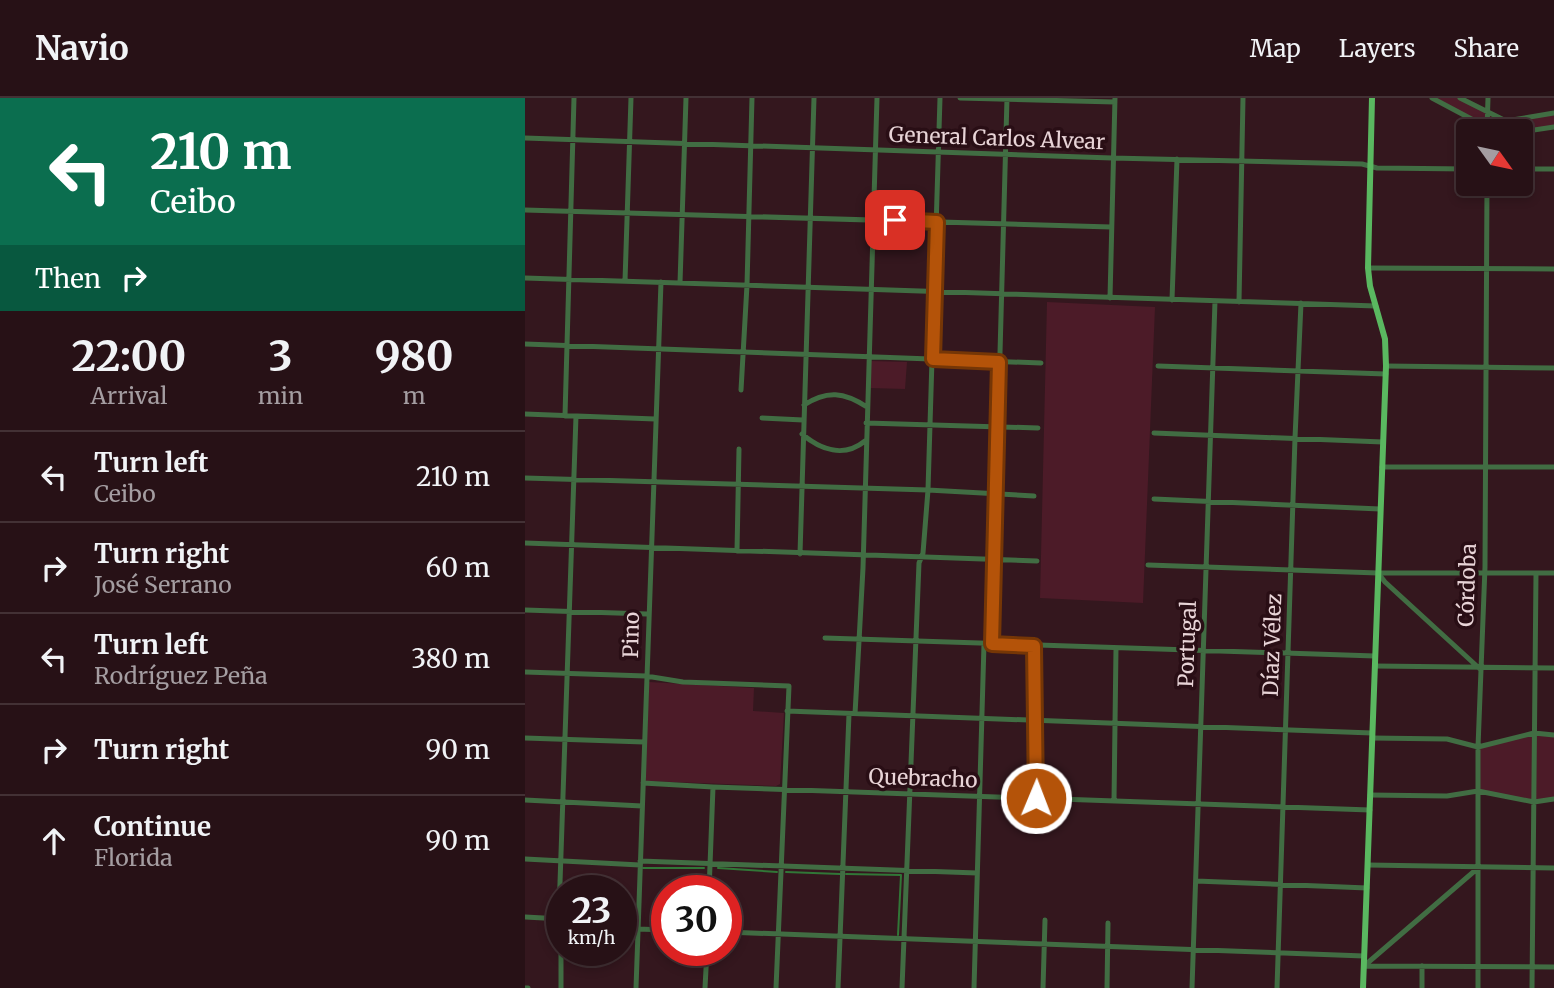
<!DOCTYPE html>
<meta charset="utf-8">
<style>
body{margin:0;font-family:Merriweather,serif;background:#2f1a1f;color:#f1f3f6;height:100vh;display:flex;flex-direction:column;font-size:26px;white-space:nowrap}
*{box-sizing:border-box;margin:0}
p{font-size:23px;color:#a49da1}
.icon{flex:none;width:38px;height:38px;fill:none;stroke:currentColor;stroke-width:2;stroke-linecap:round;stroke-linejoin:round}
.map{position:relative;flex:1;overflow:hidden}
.panel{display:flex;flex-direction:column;background:#271116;width:525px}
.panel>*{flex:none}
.guide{background:#0b6e4f;color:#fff;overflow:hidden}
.needle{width:46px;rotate:123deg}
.controls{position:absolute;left:931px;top:21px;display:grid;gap:14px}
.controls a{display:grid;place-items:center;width:77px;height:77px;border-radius:7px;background:#271116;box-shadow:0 4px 10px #0003,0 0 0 2px #433135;font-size:35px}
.speed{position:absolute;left:21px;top:777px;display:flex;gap:14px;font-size:35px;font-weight:700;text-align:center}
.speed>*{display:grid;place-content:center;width:91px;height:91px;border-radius:50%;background:#271116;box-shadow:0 4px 10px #0003,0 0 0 2px #433135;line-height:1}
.speed small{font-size:18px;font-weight:400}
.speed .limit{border:10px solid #d22;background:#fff;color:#111}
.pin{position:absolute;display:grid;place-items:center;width:60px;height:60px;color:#fff;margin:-30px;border-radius:14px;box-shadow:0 4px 10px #0006}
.me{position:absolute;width:77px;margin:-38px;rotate:1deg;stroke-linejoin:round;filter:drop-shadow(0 0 5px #0008)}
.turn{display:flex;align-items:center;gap:24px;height:147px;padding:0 35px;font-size:32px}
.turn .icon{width:91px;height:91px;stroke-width:2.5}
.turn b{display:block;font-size:49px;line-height:60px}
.then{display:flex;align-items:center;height:66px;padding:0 35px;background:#0003;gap:14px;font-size:26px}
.eta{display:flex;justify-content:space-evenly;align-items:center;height:119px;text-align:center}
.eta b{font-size:42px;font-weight:700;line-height:49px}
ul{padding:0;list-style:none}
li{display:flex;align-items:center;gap:21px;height:91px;padding:0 35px;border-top:2px solid #433135}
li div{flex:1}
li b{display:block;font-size:26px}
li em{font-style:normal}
header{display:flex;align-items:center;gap:42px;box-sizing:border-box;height:98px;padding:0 35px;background:#271116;border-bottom:2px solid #433135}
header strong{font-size:33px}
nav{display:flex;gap:38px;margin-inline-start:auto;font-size:24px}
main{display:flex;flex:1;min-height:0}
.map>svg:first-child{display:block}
.green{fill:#4c1b28}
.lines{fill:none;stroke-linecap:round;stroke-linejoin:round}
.stream{stroke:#317737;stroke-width:2}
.minor{stroke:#416d43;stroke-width:5}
.major{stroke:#5ab860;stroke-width:6}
.route-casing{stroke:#753606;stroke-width:18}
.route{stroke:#b45309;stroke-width:12}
.labels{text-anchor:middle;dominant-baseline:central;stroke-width:7;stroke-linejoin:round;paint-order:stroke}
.street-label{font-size:21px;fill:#e8d4d7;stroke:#290e15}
</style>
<header>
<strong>Navio</strong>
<nav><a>Map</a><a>Layers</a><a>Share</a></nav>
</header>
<main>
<section class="panel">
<div class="guide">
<div class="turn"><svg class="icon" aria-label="left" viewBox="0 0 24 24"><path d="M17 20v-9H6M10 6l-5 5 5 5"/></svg><div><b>210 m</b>Ceibo</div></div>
<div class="then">Then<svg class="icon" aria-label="right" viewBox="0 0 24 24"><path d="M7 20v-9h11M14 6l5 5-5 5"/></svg></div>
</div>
<div class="eta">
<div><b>22:00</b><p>Arrival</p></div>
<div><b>3</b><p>min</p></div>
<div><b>980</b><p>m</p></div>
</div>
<ul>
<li><svg class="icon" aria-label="left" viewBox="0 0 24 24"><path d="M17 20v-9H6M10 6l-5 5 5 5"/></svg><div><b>Turn left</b><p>Ceibo</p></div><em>210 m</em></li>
<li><svg class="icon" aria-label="right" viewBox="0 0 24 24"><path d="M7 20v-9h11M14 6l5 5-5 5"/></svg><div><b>Turn right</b><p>José Serrano</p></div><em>60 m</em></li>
<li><svg class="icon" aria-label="left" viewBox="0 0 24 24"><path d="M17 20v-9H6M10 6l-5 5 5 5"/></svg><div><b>Turn left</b><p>Rodríguez Peña</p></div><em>380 m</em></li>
<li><svg class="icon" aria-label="right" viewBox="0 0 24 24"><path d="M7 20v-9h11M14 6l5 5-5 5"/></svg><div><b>Turn right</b></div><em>90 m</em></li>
<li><svg class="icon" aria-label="ahead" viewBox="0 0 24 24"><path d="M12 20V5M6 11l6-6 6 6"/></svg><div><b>Continue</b><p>Florida</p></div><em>90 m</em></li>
</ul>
</section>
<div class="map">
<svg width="1029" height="890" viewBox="0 0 1029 890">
<rect width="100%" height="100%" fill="#34171e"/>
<path class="green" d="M 907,0 L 935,0 L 981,23 L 1029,15 L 1029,29 L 996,33 L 969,33 Z
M 522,204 L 630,209 L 618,505 L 515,500 Z
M 346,263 L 382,264 L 380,291 L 345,290 Z
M 124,584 L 229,590 L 228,613 L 259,615 L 255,686 L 251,688 L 121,683 L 120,679 Z
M 1009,635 L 1029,637 L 1029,701 L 1015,704 L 953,693 L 953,649 Z"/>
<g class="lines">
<path class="stream" d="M 118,770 L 179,770
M 193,770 L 252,774
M 261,774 L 315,776
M 321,776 L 376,777 L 373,837"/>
<path class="minor" d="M 435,0 L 590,4
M 907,0 L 969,33
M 935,0 L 981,23 L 1029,15
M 962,32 L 963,0
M 996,34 L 1029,29
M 0,40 L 587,60 L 837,66 L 852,70 L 943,71
M 996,71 L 1029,71
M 0,112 L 586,129
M 843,170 L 1029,171
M 0,180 L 851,208
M 100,183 L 106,0
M 155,185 L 161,0
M 585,200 L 590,0
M 647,202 L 652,61
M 714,204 L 718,0
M 0,246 L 516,265
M 633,268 L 861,276
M 861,268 L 1029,270
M 216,292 L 222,187 L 227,0
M 279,307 C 302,292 319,294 342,309
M 0,316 L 130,321
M 40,318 L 49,0
M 237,320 L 278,322
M 341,325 L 513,330
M 629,335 L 858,344
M 277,336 C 296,352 319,360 340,343
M 857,369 L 1029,369
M 0,380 L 403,392 L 509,398
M 629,401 L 855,411
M 0,445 L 512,463
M 212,453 L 214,351
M 275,456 L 289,0
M 623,467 L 853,475 L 1029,475
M 853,475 L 860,484 L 955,571
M 0,512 L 122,516
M 300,540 L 850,558
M 467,546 L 482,0
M 509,548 L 508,568 L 512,630 L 511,700
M 850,568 L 1029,570
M 0,574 L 121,578 L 158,584 L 264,588 L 251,890
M 262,613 L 847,635
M 330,616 L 338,470 L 352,0
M 0,640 L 119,644
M 847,640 L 922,641 L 953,649 L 1009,635 L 1029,637
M 118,685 L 188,689 L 845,712
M 845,697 L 922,698 L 953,693 L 1009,704 L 1029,701
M 0,702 L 117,708
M 589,703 L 591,550
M 0,761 L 115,767
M 115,763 L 452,775
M 843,767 L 1029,770
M 671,783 L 842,790
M 184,793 L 188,689
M 0,819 L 37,821
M 96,822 L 112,823
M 112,831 L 142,832
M 201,834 L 839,858
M 839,868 L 1029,869
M 839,868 L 953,770
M 0,890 L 3,890
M 36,890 L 36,825 L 34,814 L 51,318
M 111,890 L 136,184
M 180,890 L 182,852
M 313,890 L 324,616
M 377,890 L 394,465 L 398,455 L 403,392 L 415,0
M 449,890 L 459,546
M 518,890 L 520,822
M 582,890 L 583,825
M 667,890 L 690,203
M 752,890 L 770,340 L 776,205
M 897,890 L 897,868
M 953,890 L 953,649 L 960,469 L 962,86
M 1007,890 L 1011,475"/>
<path class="major" d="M 838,890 L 861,268 L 860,241 L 845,188 L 843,170 L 847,0"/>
</g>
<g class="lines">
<defs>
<path id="route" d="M 370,122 L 412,124 L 408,261 L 474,264 L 467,546 L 509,548 L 511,700"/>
</defs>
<use href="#route" class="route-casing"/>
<use href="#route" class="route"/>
</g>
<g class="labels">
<g class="street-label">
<text transform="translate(472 40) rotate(2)">General Carlos Alvear</text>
<text transform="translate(942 487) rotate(-88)">Córdoba</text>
<text transform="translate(106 537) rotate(-89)">Pino</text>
<text transform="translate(662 546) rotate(-88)">Portugal</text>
<text transform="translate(747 547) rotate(-88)">Díaz Vélez</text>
<text transform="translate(398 680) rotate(2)">Quebracho</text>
</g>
</g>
</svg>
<div class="controls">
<a><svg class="needle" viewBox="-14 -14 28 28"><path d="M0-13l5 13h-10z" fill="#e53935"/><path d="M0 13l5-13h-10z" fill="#a49da1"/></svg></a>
</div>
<div class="speed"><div>23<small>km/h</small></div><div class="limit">30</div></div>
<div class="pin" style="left:370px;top:122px;background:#d93025"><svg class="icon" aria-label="arrive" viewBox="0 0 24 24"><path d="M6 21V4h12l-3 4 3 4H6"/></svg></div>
<svg class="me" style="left:511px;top:700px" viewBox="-20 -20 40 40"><circle r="17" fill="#b45309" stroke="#fff" stroke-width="3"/><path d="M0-11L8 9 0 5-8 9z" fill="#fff"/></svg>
</div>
</main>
